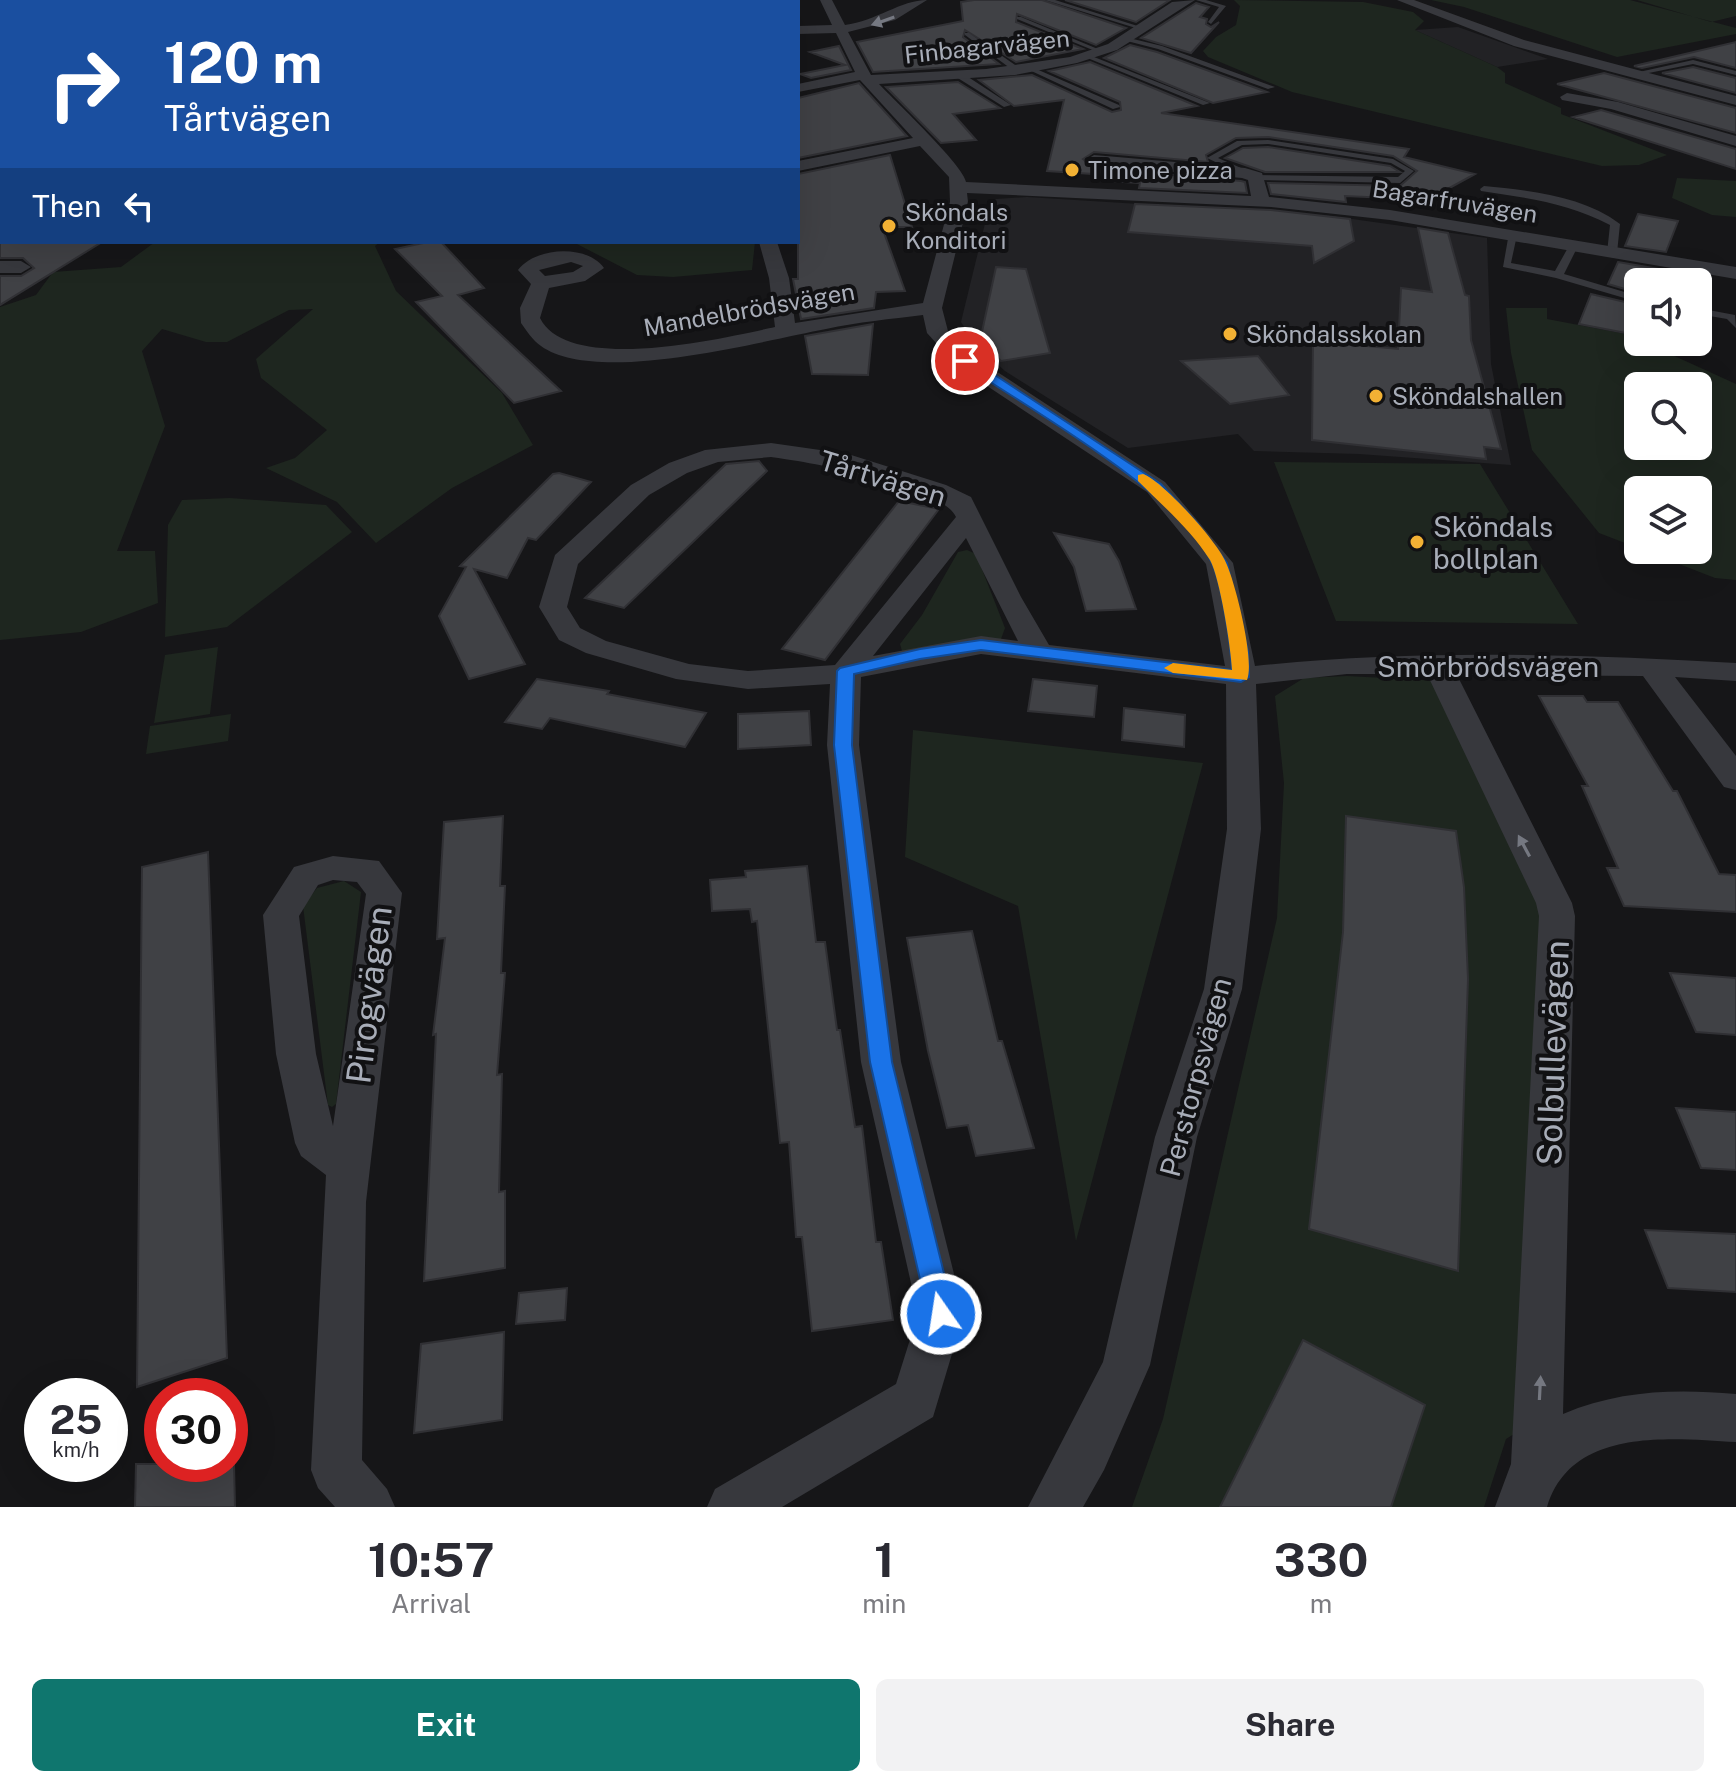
<!DOCTYPE html>
<meta charset="utf-8">
<style>
body{margin:0;font-family:"Public Sans",sans-serif;background:#f2f2f3;color:#2b2b33;height:100vh;display:flex;flex-direction:column;font-size:30px;white-space:nowrap}
*{box-sizing:border-box;margin:0}
p{font-size:26px;color:#7c7c81}
.icon{flex:none;width:44px;height:44px;fill:none;stroke:currentColor;stroke-width:2;stroke-linecap:round;stroke-linejoin:round}
.map{position:relative;height:1507px;overflow:hidden}
.panel{display:flex;flex-direction:column;background:#fff;flex:1}
.panel>*{flex:none}
.guide{position:absolute;left:0px;top:0px;width:800px;height:244px;box-shadow:0 8px 32px #0002;background:#1a4fa0;color:#fff;overflow:hidden}
.tools{position:absolute;left:1624px;top:268px;display:grid;gap:16px}
.tools a{display:grid;place-items:center;width:88px;height:88px;border-radius:12px;background:#fff;box-shadow:0 8px 32px #0002;font-size:40px}
.speed{position:absolute;left:24px;top:1378px;display:flex;gap:16px;font-size:40px;font-weight:700;text-align:center}
.speed>*{display:grid;place-content:center;width:104px;height:104px;border-radius:50%;background:#fff;box-shadow:0 8px 32px #0002;line-height:1}
.speed small{font-size:20px;font-weight:400}
.speed .limit{border:12px solid #d22;background:#fff;color:#111}
.pin{position:absolute;display:grid;place-items:center;width:68px;height:68px;color:#fff;margin:-34px;border:4px solid #fff;border-radius:50%;box-shadow:0 2px 8px #0007}
.me{position:absolute;width:88px;margin:-44px;rotate:347deg;stroke-linejoin:round;filter:drop-shadow(0 0 6px #0008)}
.turn{display:flex;align-items:center;gap:28px;height:168px;padding:0 32px;font-size:36px}
.turn .icon{width:104px;height:104px;stroke-width:2.5}
.turn b{display:block;font-size:56px;line-height:68px}
.then{display:flex;align-items:center;height:76px;padding:0 32px;background:#0003;gap:16px;font-size:30px}
.eta{display:flex;justify-content:space-evenly;align-items:center;height:136px;text-align:center}
.eta b{font-size:48px;font-weight:700;line-height:56px}
.primary-button{display:flex;gap:16px;margin-top:auto;padding:16px 32px}
.primary-button a{flex:1;height:92px;border-radius:12px;background:#0f766e;color:#fff;font-size:32px;font-weight:700;line-height:92px;text-align:center}
.primary-button a+a{background:#f2f2f3;color:#2b2b33}
.map>svg:first-child{display:block}
.built{fill:#222225}
.green{fill:#1e261f;fill-rule:evenodd}
.building{fill:#404145;stroke:#303034;stroke-width:2}
.lines{fill:none;stroke-linecap:round;stroke-linejoin:round}
.lane{fill:#37383d;fill-rule:evenodd}
.street{fill:#37383d;fill-rule:evenodd}
.highway{stroke:#63666e;stroke-width:44}
.oneway{fill:#757881}
.route{fill:#1a73e8;stroke:#114b97;stroke-width:2}
.slow{fill:#f59e0b}
.poi-dot{fill:#f2b134;stroke:#111113;stroke-width:3}
.labels{text-anchor:middle;dominant-baseline:central;stroke-width:8;stroke-linejoin:round;paint-order:stroke}
.far-street-label{font-size:24px;fill:#a8adb8;stroke:#111113}
.far-poi-label{font-size:24px;fill:#a8adb8;stroke:#111113;text-anchor:start}
.street-label{font-size:28px;fill:#a8adb8;stroke:#111113}
.poi-label{font-size:28px;fill:#a8adb8;stroke:#111113;text-anchor:start}
.near-street-label{font-size:34px;fill:#a8adb8;stroke:#111113}
</style>
<div class="map">
<svg width="1736" height="1507" viewBox="0 0 1736 1507">
<rect width="100%" height="100%" fill="#161618"/>
<path class="built" d="M 1458,27 L 1548,59 L 1497,67 L 1415,30 Z
M 1027,197 L 1331,216 L 1487,238 L 1491,364 L 1511,465 L 1359,454 L 1254,451 L 1238,434 L 1128,448 L 1005,371 L 975,344 L 961,322 L 990,203 L 996,199 Z"/>
<path class="green" d="M 1234,0 L 1363,2 L 1413,12 L 1424,21 L 1415,30 L 1497,67 L 1505,73 L 1505,83 L 1561,108 L 1561,114 L 1667,155 L 1639,165 L 1602,166 L 1292,92 L 1208,57 L 1203,51 L 1216,37 L 1236,25 L 1240,6 Z
M 1431,0 L 1630,0 L 1736,28 L 1736,34 L 1617,57 L 1464,7 Z
M 1637,0 L 1736,0 L 1736,16 L 1711,22 Z
M 1677,178 L 1736,181 L 1736,217 L 1712,215 L 1672,198 Z
M 155,242 L 380,242 L 375,246 L 396,291 L 502,393 L 533,445 L 452,488 L 376,543 L 337,502 L 266,468 L 295,458 L 327,430 L 261,378 L 256,359 L 313,309 L 289,310 L 227,342 L 206,342 L 162,329 L 142,351 L 165,426 L 117,551 L 155,551 L 158,603 L 81,632 L 0,640 L 0,307 L 36,295 L 53,272 L 121,267 Z
M 573,242 L 755,242 L 752,270 L 673,277 L 637,275 Z
M 1506,308 L 1547,308 L 1547,319 L 1626,334 L 1736,384 L 1736,580 L 1715,578 L 1643,550 L 1698,550 L 1698,490 L 1638,490 L 1638,548 L 1599,533 L 1532,450 L 1511,353 ZM 1638,386 L 1698,386 L 1698,446 L 1638,446 Z
M 1274,462 L 1480,464 L 1578,624 L 1336,621 Z
M 230,498 L 326,505 L 352,532 L 227,627 L 165,637 L 168,525 L 182,500 Z
M 967,550 L 976,554 L 1005,628 L 1001,639 L 902,651 L 900,644 L 922,615 L 958,552 Z
M 218,647 L 210,714 L 154,723 L 165,655 Z
M 1347,676 L 1441,681 L 1553,921 L 1562,1404 L 1506,1439 L 1484,1507 L 1132,1507 L 1163,1419 L 1277,918 L 1284,783 L 1275,696 L 1304,678 Z
M 231,714 L 228,741 L 146,754 L 150,726 Z
M 913,730 L 1203,763 L 1076,1241 L 1018,906 L 905,857 Z
M 344,881 L 361,892 L 336,1104 L 332,1107 L 328,1105 L 303,906 L 317,888 Z"/>
<path class="building" d="M 974,0 L 1042,0 L 1126,28 L 1096,45 L 1017,14 L 1016,22 L 1083,49 L 1016,62 L 965,30 L 963,37 L 999,64 L 873,72 L 857,42 L 963,21 L 961,2 Z
M 1065,0 L 1170,0 L 1136,22 Z
M 1196,3 L 1209,7 L 1200,17 L 1207,19 L 1206,24 L 1211,27 L 1219,22 L 1191,53 L 1141,38 Z
M 1736,42 L 1736,68 L 1694,57 L 1642,68 L 1634,66 Z
M 1130,45 L 1157,52 L 1267,92 L 1213,103 L 1104,58 Z
M 839,46 L 851,70 L 811,78 L 800,74 L 845,65 L 810,52 Z
M 1090,62 L 1197,106 L 1161,113 L 1409,149 L 1404,157 L 1475,174 L 1413,208 L 1411,199 L 1345,196 L 1346,202 L 1271,194 L 1268,183 L 1400,186 L 1417,171 L 1393,156 L 1268,137 L 1236,138 L 1206,155 L 1208,162 L 1094,152 L 1083,159 L 1094,168 L 1241,181 L 1245,182 L 1247,193 L 1139,188 L 1140,183 L 1108,181 L 1109,175 L 1047,171 L 1064,100 L 1014,106 L 979,80 L 1032,75 L 1112,112 L 1121,110 L 1120,102 L 1049,71 Z
M 1693,67 L 1736,78 L 1736,93 L 1662,73 Z
M 1604,73 L 1736,108 L 1736,133 L 1557,84 Z
M 958,82 L 1000,108 L 953,114 L 976,140 L 941,143 L 886,87 Z
M 859,83 L 907,136 L 798,158 L 798,98 Z
M 1601,110 L 1736,149 L 1736,169 L 1573,117 Z
M 1268,147 L 1390,166 L 1400,172 L 1265,172 L 1225,158 L 1243,148 Z
M 890,155 L 912,227 L 882,227 L 905,291 L 876,292 L 874,308 L 801,319 L 793,279 L 798,279 L 798,174 Z
M 1135,204 L 1271,210 L 1350,219 L 1354,241 L 1314,263 L 1312,246 L 1128,232 Z
M 1638,214 L 1678,221 L 1666,252 L 1625,246 Z
M 1418,228 L 1448,233 L 1465,295 L 1469,296 L 1471,340 L 1501,449 L 1484,447 L 1486,459 L 1312,440 L 1313,341 L 1398,349 L 1401,288 L 1432,292 Z
M 0,242 L 102,242 L 0,305 L 0,276 L 21,276 L 34,268 L 23,258 L 0,258 Z
M 428,242 L 441,242 L 484,288 L 458,295 L 561,391 L 514,403 L 416,302 L 442,296 L 395,249 Z
M 1618,262 L 1659,269 L 1654,282 L 1638,282 L 1638,293 L 1608,284 Z
M 996,267 L 1026,269 L 1050,353 L 1001,361 L 980,341 Z
M 1591,294 L 1638,305 L 1631,334 L 1579,324 Z
M 873,324 L 868,375 L 812,374 L 805,336 Z
M 1258,356 L 1289,395 L 1230,404 L 1181,361 Z
M 759,461 L 767,471 L 624,608 L 585,598 L 726,464 Z
M 559,473 L 591,482 L 536,540 L 528,538 L 507,578 L 474,569 L 525,664 L 469,679 L 439,616 L 466,567 L 460,566 L 553,474 Z
M 899,501 L 939,509 L 825,660 L 782,649 Z
M 1054,533 L 1109,544 L 1119,561 L 1136,609 L 1086,611 L 1074,567 Z
M 537,679 L 609,691 L 607,694 L 706,713 L 685,747 L 550,718 L 542,729 L 505,722 Z
M 1033,679 L 1097,686 L 1094,717 L 1028,711 Z
M 1539,696 L 1583,696 L 1587,702 L 1618,702 L 1673,791 L 1677,791 L 1719,874 L 1736,875 L 1736,912 L 1624,906 L 1607,868 L 1618,868 L 1582,786 L 1588,786 Z
M 1124,708 L 1185,715 L 1184,747 L 1122,740 Z
M 809,711 L 811,745 L 738,749 L 738,714 Z
M 503,816 L 500,886 L 505,886 L 501,973 L 505,973 L 497,1075 L 502,1074 L 499,1192 L 505,1191 L 505,1268 L 424,1281 L 436,1034 L 433,1035 L 445,938 L 437,939 L 444,822 Z
M 1346,816 L 1456,831 L 1464,887 L 1468,979 L 1458,1271 L 1309,1229 L 1343,932 Z
M 208,852 L 227,1358 L 137,1387 L 142,867 Z
M 807,866 L 816,942 L 825,942 L 837,1030 L 840,1030 L 855,1127 L 862,1126 L 876,1242 L 881,1242 L 893,1320 L 812,1331 L 802,1237 L 796,1237 L 789,1142 L 780,1143 L 757,921 L 752,922 L 750,909 L 712,911 L 710,880 L 746,877 L 745,871 Z
M 972,931 L 998,1041 L 1002,1041 L 1034,1148 L 976,1156 L 968,1125 L 947,1128 L 928,1051 L 907,938 Z
M 1670,973 L 1736,978 L 1736,1035 L 1696,1032 Z
M 1676,1108 L 1736,1112 L 1736,1170 L 1701,1168 Z
M 1645,1230 L 1736,1234 L 1736,1292 L 1668,1288 Z
M 567,1288 L 565,1320 L 516,1324 L 519,1293 Z
M 504,1332 L 502,1420 L 414,1433 L 421,1344 Z
M 1303,1340 L 1425,1405 L 1391,1507 L 1220,1507 Z
M 136,1464 L 234,1464 L 235,1507 L 135,1507 Z"/>
<g class="lines">
<path class="lane" d="M 1045,0 L 1055,0 L 1144,28 L 1139,29 Z
M 1196,0 L 1206,0 L 1226,6 L 1211,24 L 1208,22 L 1219,7 Z
M 1017,17 L 1021,17 L 1105,52 L 1100,53 L 1017,19 Z
M 965,33 L 969,33 L 1021,69 L 1014,71 L 965,35 Z
M 1129,38 L 1162,46 L 1275,87 L 1268,89 L 1158,49 L 1127,41 Z
M 1085,55 L 1089,55 L 1210,103 L 1203,105 L 1085,57 Z
M 1693,60 L 1736,71 L 1736,75 L 1693,64 L 1634,76 L 1630,74 Z
M 1027,65 L 1119,105 L 1120,107 L 1113,109 L 1025,68 Z
M 953,71 L 959,71 L 1011,105 L 1004,107 L 953,75 Z
M 1268,140 L 1393,159 L 1414,171 L 1400,183 L 1256,180 L 1253,179 L 1253,175 L 1398,177 L 1405,171 L 1391,163 L 1268,144 L 1242,145 L 1218,158 L 1248,171 L 1248,175 L 1245,176 L 1207,158 L 1237,141 Z
M 1484,186 C 1528,190 1584,196 1620,224 L 1617,253 L 1612,256 L 1607,253 L 1610,225 C 1568,203 1527,198 1481,191 L 1480,189 Z
M 1509,233 L 1517,235 L 1511,263 L 1555,271 L 1570,244 L 1576,244 L 1578,246 L 1564,274 L 1638,296 L 1638,302 L 1556,278 L 1503,267 Z
M 1698,308 L 1735,315 L 1736,328 L 1727,319 L 1698,314 Z"/>
<path class="street" d="M 97,0 L 110,0 L 96,2 Z
M 584,0 L 603,0 L 583,2 Z
M 820,0 L 832,0 L 845,25 C 876,21 901,0 927,0 L 895,20 L 848,32 L 871,75 L 986,69 L 1070,57 L 1108,44 L 1172,2 L 1195,0 L 1117,50 L 1077,63 L 1015,75 L 879,84 C 895,101 964,166 966,182 L 1251,196 L 1248,180 L 1242,178 L 1094,165 L 1086,160 L 1094,155 L 1245,168 L 1262,173 L 1269,197 L 1390,210 L 1736,267 L 1736,279 L 1390,220 L 1271,207 L 967,193 L 968,202 L 942,308 L 948,331 L 973,356 L 1165,482 L 1233,563 L 1255,666 C 1414,649 1577,654 1736,663 L 1736,681 L 1675,677 L 1736,756 L 1736,790 L 1724,787 L 1643,676 L 1457,675 L 1572,903 L 1575,916 L 1563,1414 C 1620,1390 1675,1389 1736,1394 L 1736,1442 C 1669,1438 1571,1427 1547,1507 L 1495,1507 L 1511,1464 L 1539,916 L 1536,903 L 1427,674 L 1347,674 L 1256,684 L 1261,829 L 1242,989 L 1197,1137 L 1150,1365 L 1104,1470 L 1083,1507 L 1028,1507 L 1103,1362 L 1155,1137 L 1204,989 L 1227,829 L 1226,684 L 981,654 L 861,677 L 859,745 L 901,1062 L 964,1314 L 933,1417 L 782,1507 L 707,1507 L 715,1489 L 896,1384 L 918,1314 L 861,1062 L 827,745 L 830,684 L 748,689 L 676,679 L 586,653 L 559,640 L 539,607 L 555,555 L 631,485 L 669,463 L 705,450 L 771,443 L 848,454 L 946,485 L 971,497 L 1021,597 L 1049,645 L 1225,666 L 1206,564 L 1147,492 L 957,366 L 927,333 L 923,315 C 891,319 858,322 826,329 C 761,341 596,386 541,346 C 533,341 526,330 521,323 L 520,308 L 531,284 L 518,270 C 535,247 587,244 604,268 L 585,281 L 549,288 L 540,318 C 568,375 724,338 775,327 L 769,278 L 759,242 L 777,242 L 789,278 L 795,323 L 923,303 L 950,202 L 949,177 L 920,146 L 798,171 L 798,161 L 913,138 L 860,80 L 798,92 L 798,84 L 855,72 L 836,33 L 798,34 L 798,26 L 832,25 ZM 571,262 L 583,266 L 573,272 L 545,276 L 539,270 ZM 771,457 C 808,462 941,484 956,517 L 835,665 L 748,671 L 689,664 L 606,641 L 580,628 L 567,607 L 578,564 L 649,495 L 687,473 L 718,462 ZM 966,538 L 1018,641 L 981,636 L 873,656 Z
M 1397,0 L 1414,0 L 1524,40 L 1736,96 L 1736,105 L 1514,46 Z
M 1567,93 L 1618,102 L 1736,136 L 1736,146 L 1611,109 L 1562,100 L 1560,97 Z
M 0,112 L 2,112 L 2,122 L 0,122 Z
M 0,179 L 2,179 L 2,189 L 0,189 Z
M 0,261 L 21,261 L 31,267 L 21,273 L 0,273 Z
M 333,856 L 379,861 L 402,893 L 366,1202 L 362,1460 L 387,1489 L 395,1507 L 335,1507 L 318,1488 L 311,1470 L 326,1175 L 301,1156 L 295,1143 L 276,1054 L 263,915 L 294,867 ZM 333,880 L 357,882 L 366,894 L 333,1126 L 316,1054 L 299,916 L 318,885 Z"/>
<path class="highway" d="M 41,2 L 44,0
M 0,18 L 2,16"/>
</g>
<defs><path id="oneway-solid" d="M-6-.8H1V-3.2L6.5 0L1 3.2V.8H-6Z" transform="scale(2)"/></defs>
<g class="oneway">
<use href="#oneway-solid" transform="translate(883 21) rotate(161)"/>
<use href="#oneway-solid" transform="translate(1524 846) rotate(-118)"/>
<use href="#oneway-solid" transform="translate(1540 1388) rotate(-87)"/>
</g>
<path class="route" d="M 961,358 L 969,358 L 1161,484 L 1197,523 L 1227,563 L 1248,652 L 1249,677 L 1241,682 L 981,650 L 920,659 L 854,674 L 852,745 L 892,1062 L 954,1314 L 950,1323 L 941,1326 L 932,1323 L 928,1314 L 870,1062 L 834,745 L 837,671 L 840,668 L 920,649 L 981,640 L 1232,670 C 1231,646 1222,585 1212,563 C 1178,491 1029,409 961,363 Z"/>
<path class="slow" d="M 1143,474 C 1163,481 1220,544 1227,565 C 1236,586 1255,661 1247,680 L 1173,673 L 1164,668 L 1173,663 L 1232,670 C 1231,648 1220,578 1210,560 C 1191,530 1163,506 1138,481 L 1138,475 Z"/>
<g class="poi-dot">
<circle cx="1072" cy="170" r="8"/>
<circle cx="889" cy="226" r="8"/>
<circle cx="1230" cy="334" r="8"/>
<circle cx="1376" cy="396" r="8"/>
<circle cx="1417" cy="542" r="8"/>
</g>
<g class="labels">
<g class="far-street-label">
<text transform="translate(987 46) rotate(-6)">Finbagarvägen</text>
<text transform="translate(1455 201) rotate(9)">Bagarfruvägen</text>
<text transform="translate(749 309) rotate(-10)">Mandelbrödsvägen</text>
</g>
<g class="far-poi-label">
<text x="1088" y="170">Timone pizza</text>
<text x="905" y="212">Sköndals<tspan x="905" dy="28">Konditori</tspan></text>
<text x="1246" y="334">Sköndalsskolan</text>
<text x="1392" y="396">Sköndalshallen</text>
</g>
<g class="street-label">
<text transform="translate(883 478) rotate(17)">Tårtvägen</text>
<text x="1488" y="666">Smörbrödsvägen</text>
<text transform="translate(1195 1077) rotate(-75)">Perstorpsvägen</text>
</g>
<g class="poi-label">
<text x="1433" y="526">Sköndals<tspan x="1433" dy="32">bollplan</tspan></text>
</g>
<g class="near-street-label">
<text transform="translate(369 995) rotate(-83)">Pirogvägen</text>
<text transform="translate(1553 1053) rotate(-88)">Solbullevägen</text>
</g>
</g>
</svg>
<div class="tools">
<a><svg class="icon" aria-label="sound" viewBox="0 0 24 24"><path d="M4 9h4l5-4v14l-5-4H4zM17 9q2 3 0 6"/></svg></a>
<a><svg class="icon" aria-label="search" viewBox="0 0 24 24"><circle cx="10" cy="10" r="6"/><path d="M15 15l6 6"/></svg></a>
<a><svg class="icon" aria-label="layers" viewBox="0 0 24 24"><path d="M12 4l9 5-9 5-9-5zM3 14l9 5 9-5"/></svg></a>
</div>
<div class="speed"><div>25<small>km/h</small></div><div class="limit">30</div></div>
<div class="pin" style="left:965px;top:361px;background:#d93025"><svg class="icon" aria-label="arrive" viewBox="0 0 24 24"><path d="M6 21V4h12l-3 4 3 4H6"/></svg></div>
<svg class="me" style="left:941px;top:1314px" viewBox="-20 -20 40 40"><circle r="17" fill="#1a73e8" stroke="#fff" stroke-width="3"/><path d="M0-11L8 9 0 5-8 9z" fill="#fff"/></svg>
<div class="guide">
<div class="turn"><svg class="icon" aria-label="right" viewBox="0 0 24 24"><path d="M7 20v-9h11M14 6l5 5-5 5"/></svg><div><b>120 m</b>Tårtvägen</div></div>
<div class="then">Then<svg class="icon" aria-label="left" viewBox="0 0 24 24"><path d="M17 20v-9H6M10 6l-5 5 5 5"/></svg></div>
</div>
</div>
<section class="panel">
<div class="eta">
<div><b>10:57</b><p>Arrival</p></div>
<div><b>1</b><p>min</p></div>
<div><b>330</b><p>m</p></div>
</div>
<div class="primary-button"><a>Exit</a><a>Share</a></div>
</section>
